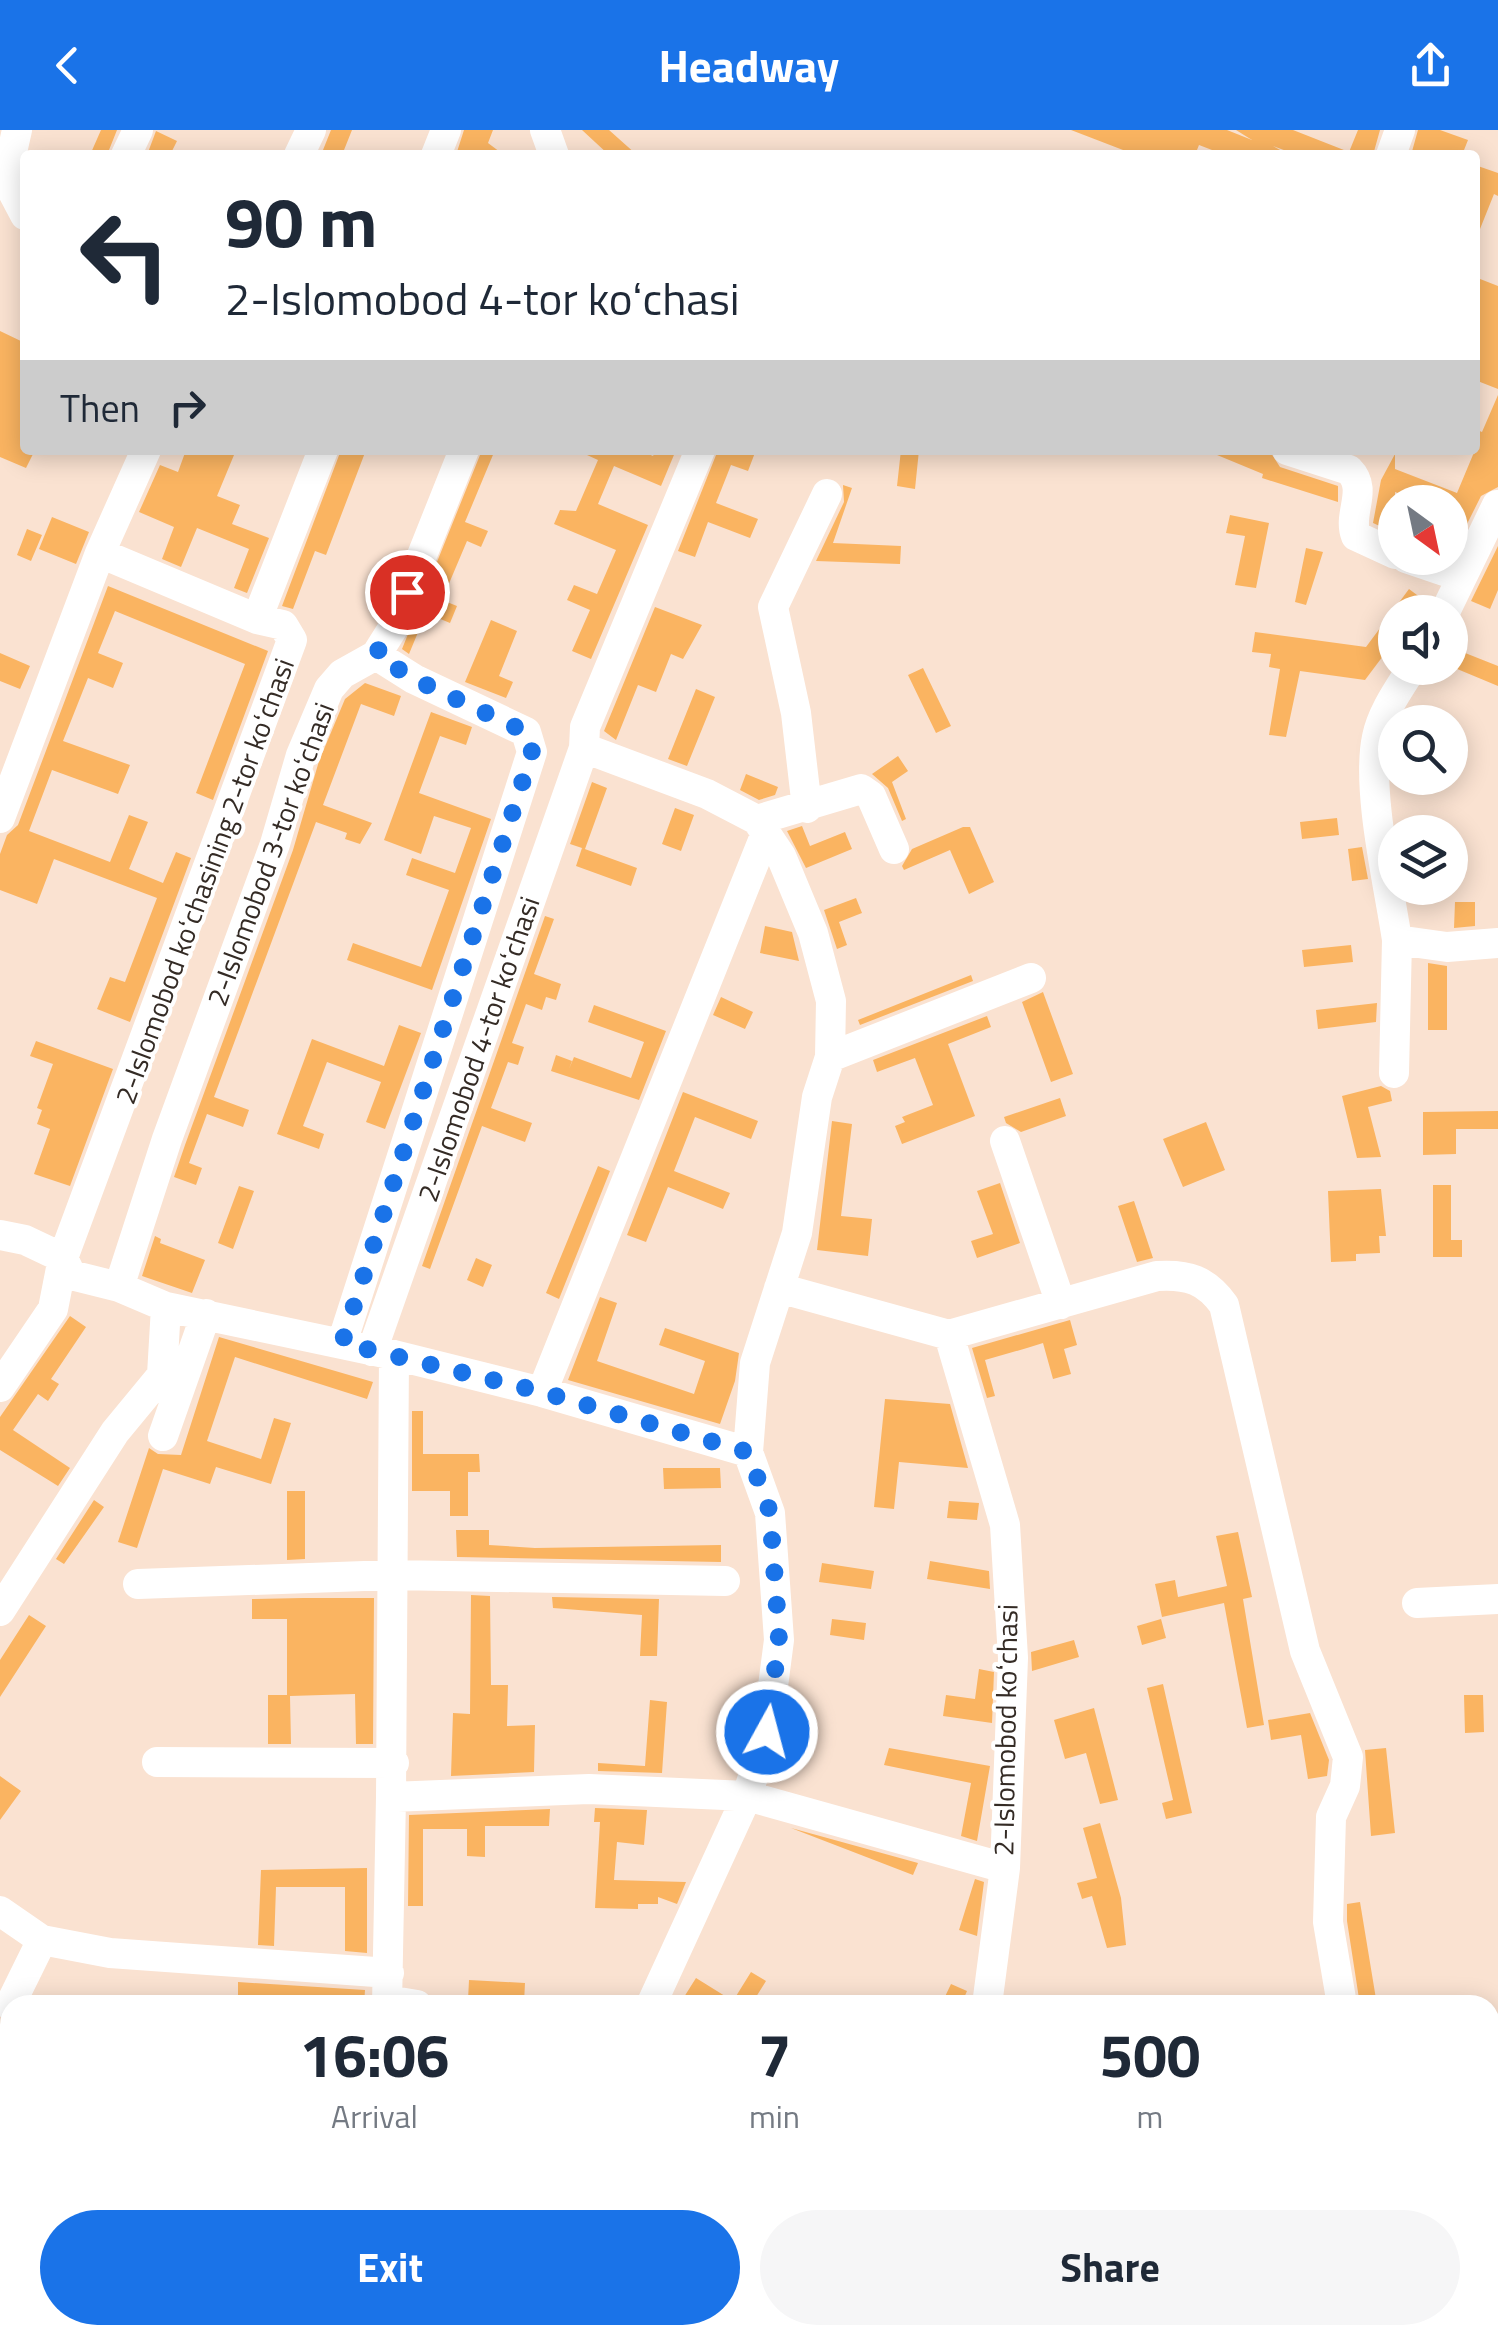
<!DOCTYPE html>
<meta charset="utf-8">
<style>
body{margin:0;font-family:"Titillium Web",sans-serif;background:#f6f6f7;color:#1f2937;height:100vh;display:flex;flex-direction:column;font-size:38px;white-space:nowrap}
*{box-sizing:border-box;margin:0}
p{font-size:32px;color:#747a83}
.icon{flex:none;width:55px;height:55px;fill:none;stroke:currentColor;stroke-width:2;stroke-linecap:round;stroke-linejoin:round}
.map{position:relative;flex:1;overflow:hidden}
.sheet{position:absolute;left:0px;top:1865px;width:1500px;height:350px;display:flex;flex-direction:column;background:#fff;border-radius:30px 30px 0 0;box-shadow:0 5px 25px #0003}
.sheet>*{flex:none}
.top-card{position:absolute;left:20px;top:20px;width:1460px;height:305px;border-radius:10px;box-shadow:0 5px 25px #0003;background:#fff;color:#1f2937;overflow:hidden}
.needle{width:65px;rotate:147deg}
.fabs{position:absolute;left:1378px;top:355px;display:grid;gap:20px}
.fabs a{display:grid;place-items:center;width:90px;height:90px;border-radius:50%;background:#fff;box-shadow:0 5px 25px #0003;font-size:50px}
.pin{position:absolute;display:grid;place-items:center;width:85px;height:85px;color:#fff;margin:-42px;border:5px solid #fff;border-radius:50%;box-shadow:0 2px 10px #0007}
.me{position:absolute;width:110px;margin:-55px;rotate:7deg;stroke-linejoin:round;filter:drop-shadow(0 0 8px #0008)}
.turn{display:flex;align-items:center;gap:35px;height:210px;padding:0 40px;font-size:45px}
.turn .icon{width:130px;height:130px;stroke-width:2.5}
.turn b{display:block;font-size:70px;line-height:85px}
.then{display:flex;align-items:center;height:95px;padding:0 40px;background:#0003;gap:20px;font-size:38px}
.eta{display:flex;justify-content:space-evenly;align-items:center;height:170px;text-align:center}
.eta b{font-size:60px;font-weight:700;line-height:70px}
.action{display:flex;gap:20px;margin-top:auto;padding:20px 40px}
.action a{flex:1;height:115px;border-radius:60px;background:#1a73e8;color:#fff;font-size:40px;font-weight:700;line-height:115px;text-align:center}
.action a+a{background:#f6f6f7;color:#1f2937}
header{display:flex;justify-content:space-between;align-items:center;height:130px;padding:0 40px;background:#1a73e8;color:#fff;font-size:45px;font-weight:700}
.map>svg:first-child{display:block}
.building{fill:#fab461}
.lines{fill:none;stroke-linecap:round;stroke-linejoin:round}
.minor{stroke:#fff;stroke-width:30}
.route{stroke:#1a73e8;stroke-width:18;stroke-dasharray:0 32.4}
.labels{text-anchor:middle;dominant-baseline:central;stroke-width:8;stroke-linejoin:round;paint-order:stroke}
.street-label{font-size:28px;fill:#342b25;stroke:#fff}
</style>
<header><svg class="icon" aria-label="back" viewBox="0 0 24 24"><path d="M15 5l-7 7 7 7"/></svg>Headway<svg class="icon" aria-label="share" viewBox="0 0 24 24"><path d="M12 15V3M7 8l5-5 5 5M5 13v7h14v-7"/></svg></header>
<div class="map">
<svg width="1498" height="2215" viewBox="0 0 1498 2215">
<rect width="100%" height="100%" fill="#fae2d1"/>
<path class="building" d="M 101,0 L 117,0 L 107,25 L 90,25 Z
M 331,0 L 352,0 L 342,25 L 321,25 Z
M 464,0 L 493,0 L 488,13 L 504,25 L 456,25 Z
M 582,0 L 609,0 L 637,25 L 609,25 Z
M 1071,0 L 1227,0 L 1252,10 L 1236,0 L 1293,0 L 1349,22 L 1358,0 L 1380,0 L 1373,25 L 1297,25 L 1273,16 L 1289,25 L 1225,25 L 1199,15 L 1195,25 L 1136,25 Z
M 1418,0 L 1440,0 L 1468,10 L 1462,25 L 1411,25 Z
M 156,1 L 177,11 L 170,25 L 147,25 Z
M 1475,35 L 1498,43 L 1498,66 L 1494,64 L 1476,109 Z
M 1475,147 L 1498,156 L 1498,259 L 1475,250 Z
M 0,201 L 25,213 L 25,320 L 35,320 L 26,338 L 0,327 Z
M 1498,265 L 1498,357 L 1481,366 L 1452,424 L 1450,372 L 1422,372 L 1395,362 L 1395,403 L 1373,393 L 1381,350 L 1395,324 L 1395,339 L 1457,363 L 1475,320 L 1475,299 L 1482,302 Z
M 186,320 L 221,320 L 234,325 L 217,366 L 240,375 L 232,394 L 269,408 L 247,463 L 234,458 L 249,419 L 197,398 L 181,437 L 162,429 L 174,397 L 139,382 L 160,335 L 178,342 Z
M 341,320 L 366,320 L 326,425 L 315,421 L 293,479 L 282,476 Z
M 482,320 L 495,320 L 465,392 L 488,401 L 481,417 L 467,411 L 442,470 L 457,476 L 450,493 L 426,483 L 409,524 L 402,519 Z
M 576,320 L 639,320 L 653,326 L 656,320 L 676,320 L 661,356 L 614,336 L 598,374 L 648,395 L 591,529 L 572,521 L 590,480 L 567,470 L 574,455 L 597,464 L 616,420 L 554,394 L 560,380 L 576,381 L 598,330 Z
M 718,320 L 756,320 L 748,341 L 731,335 L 716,373 L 758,389 L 750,408 L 708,392 L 695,427 L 678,421 Z
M 901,320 L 919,320 L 915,359 L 897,356 Z
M 1205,320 L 1269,320 L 1280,337 L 1338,356 L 1338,372 L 1262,348 L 1263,344 Z
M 843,355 L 852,358 L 833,413 L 901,416 L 900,434 L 816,431 L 844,372 Z
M 1230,385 L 1269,393 L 1256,458 L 1235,455 L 1245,406 L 1226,403 Z
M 52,387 L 89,402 L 76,434 L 39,419 Z
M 27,399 L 42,405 L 31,431 L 17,425 Z
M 1498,416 L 1498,460 L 1490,479 L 1471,471 Z
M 1306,418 L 1323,422 L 1306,475 L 1295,472 Z
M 108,456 L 268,521 L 213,670 L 196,663 L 245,534 L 115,481 L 98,523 L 123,533 L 113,558 L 88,548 L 63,611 L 130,635 L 118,664 L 52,640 L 29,701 L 110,732 L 129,685 L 148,692 L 129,739 L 163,753 L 176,722 L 191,728 L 130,892 L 97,879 L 110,847 L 125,852 L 157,768 L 54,729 L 37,774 L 0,760 L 0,724 L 7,705 L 18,695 Z
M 1409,459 L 1425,471 L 1416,482 L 1395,482 L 1395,510 L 1365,550 L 1300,541 L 1286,607 L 1269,605 L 1280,539 L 1269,537 L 1271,524 L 1252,522 L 1255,502 L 1366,517 Z
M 655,477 L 702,495 L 683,529 L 671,524 L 656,562 L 638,555 L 616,610 L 604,601 Z
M 491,490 L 517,501 L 499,546 L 513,552 L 506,568 L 465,552 Z
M 1450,517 L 1498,536 L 1498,556 L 1450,536 Z
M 0,523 L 30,536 L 20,559 L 0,551 Z
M 923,538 L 951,596 L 936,603 L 908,545 Z
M 365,553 L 401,566 L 394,586 L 361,574 L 323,675 L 372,693 L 360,714 L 345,709 L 347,703 L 316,692 L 214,967 L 249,980 L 243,997 L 207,984 L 189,1033 L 202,1038 L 196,1055 L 174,1047 L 185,1015 L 293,720 L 319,631 L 345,569 Z
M 696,559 L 715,567 L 687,636 L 668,629 Z
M 431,582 L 472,597 L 466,615 L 440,606 L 419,663 L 491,689 L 432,860 L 347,830 L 353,813 L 421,837 L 449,760 L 406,745 L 412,728 L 455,743 L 471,698 L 434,686 L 421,724 L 384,710 Z
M 898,626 L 908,641 L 892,652 L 906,689 L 902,691 L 888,658 L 872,644 Z
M 746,644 L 778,657 L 775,665 L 759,670 L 740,660 Z
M 592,652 L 607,658 L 585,719 L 570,714 Z
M 675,678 L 694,685 L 681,721 L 662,714 Z
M 1337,688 L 1339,705 L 1302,709 L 1300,692 Z
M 802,696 L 810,716 L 845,702 L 852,719 L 806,738 L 787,701 Z
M 963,697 L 970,697 L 994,752 L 969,764 L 950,720 L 904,740 L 902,736 L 912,719 Z
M 1362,717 L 1368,749 L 1352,751 L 1348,719 Z
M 582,718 L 637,738 L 631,756 L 576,736 Z
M 856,768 L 862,783 L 839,792 L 847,815 L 837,819 L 824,780 Z
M 1455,772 L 1475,772 L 1475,796 L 1454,798 Z
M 545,786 L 554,789 L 534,844 L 561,854 L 556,870 L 546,867 L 542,880 L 526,874 L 512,913 L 524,917 L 518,935 L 508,932 L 491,978 L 532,993 L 525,1012 L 482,996 L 430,1139 L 422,1136 Z
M 765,796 L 792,802 L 799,831 L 760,823 Z
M 1351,815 L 1353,832 L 1304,837 L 1302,820 Z
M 1428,833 L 1447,836 L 1447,900 L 1428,900 Z
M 971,845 L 973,851 L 860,895 L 858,890 Z
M 1043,862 L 1073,944 L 1051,952 L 1022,872 Z
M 721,867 L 753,882 L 745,899 L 713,885 Z
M 1377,873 L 1376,892 L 1318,899 L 1316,880 Z
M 594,875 L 666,901 L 639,970 L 551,941 L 556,925 L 572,931 L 569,939 L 574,927 L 631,948 L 644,912 L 588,892 Z
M 987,886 L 991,897 L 948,914 L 975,986 L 902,1014 L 895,996 L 905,992 L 902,987 L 933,975 L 915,928 L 877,942 L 873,930 Z
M 399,895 L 421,903 L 385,999 L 366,992 L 381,952 L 327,932 L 303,996 L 324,1004 L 319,1019 L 277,1004 L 312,909 L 384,936 Z
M 36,911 L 113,939 L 70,1056 L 34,1044 L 50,999 L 37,994 L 42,980 L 37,978 L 53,934 L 30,926 Z
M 1381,956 L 1390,961 L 1392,971 L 1368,977 L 1381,1027 L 1357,1028 L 1342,966 Z
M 683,962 L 758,991 L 751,1009 L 695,987 L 674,1041 L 730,1063 L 723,1079 L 668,1057 L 646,1112 L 627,1105 Z
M 1060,968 L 1066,986 L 1021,1002 L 1006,993 L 1004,987 Z
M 1498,981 L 1498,999 L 1456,999 L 1456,1024 L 1423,1025 L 1423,982 Z
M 832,991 L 852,994 L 841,1086 L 872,1089 L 868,1126 L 817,1120 Z
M 1206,992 L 1225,1040 L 1183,1057 L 1163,1009 Z
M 598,1036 L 610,1041 L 559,1169 L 546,1163 Z
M 1000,1053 L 1020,1113 L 977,1128 L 971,1111 L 993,1104 L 977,1061 Z
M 1433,1055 L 1451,1055 L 1451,1110 L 1462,1110 L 1462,1127 L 1433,1127 Z
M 239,1056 L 254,1061 L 233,1119 L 218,1113 Z
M 1381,1059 L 1386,1106 L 1379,1106 L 1380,1123 L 1356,1124 L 1356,1131 L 1331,1132 L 1328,1061 Z
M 1134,1071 L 1153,1128 L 1137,1132 L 1118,1076 Z
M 155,1106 L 161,1109 L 160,1113 L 205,1130 L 192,1163 L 142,1146 Z
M 476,1128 L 492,1135 L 483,1157 L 467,1150 Z
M 600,1167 L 617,1173 L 597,1231 L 694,1264 L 705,1231 L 659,1215 L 665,1198 L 739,1223 L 735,1251 L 720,1294 L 568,1250 Z
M 70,1186 L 86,1197 L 51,1249 L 59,1254 L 48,1271 L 38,1264 L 13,1300 L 70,1338 L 58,1356 L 0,1320 L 0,1287 Z
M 1070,1190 L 1077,1215 L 1064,1219 L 1071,1244 L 1053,1249 L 1043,1213 L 1027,1218 L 985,1230 L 995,1266 L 987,1268 L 972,1218 Z
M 219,1207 L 373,1252 L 367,1269 L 235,1227 L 207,1311 L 261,1329 L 274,1288 L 291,1293 L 271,1354 L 216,1337 L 210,1354 L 163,1339 L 137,1418 L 118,1412 L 149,1318 L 158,1324 L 181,1325 Z
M 885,1269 L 950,1274 L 968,1338 L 899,1332 L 894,1379 L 874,1377 Z
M 412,1281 L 423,1281 L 423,1324 L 479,1324 L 480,1342 L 468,1342 L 468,1386 L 450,1386 L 450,1361 L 412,1361 Z
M 663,1338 L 720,1338 L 721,1358 L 664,1359 Z
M 287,1361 L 305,1361 L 305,1429 L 287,1430 Z
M 94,1370 L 104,1377 L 64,1434 L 56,1429 Z
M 949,1371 L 979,1373 L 977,1390 L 947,1388 Z
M 456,1400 L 489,1400 L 489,1415 L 535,1418 L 721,1415 L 721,1432 L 457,1427 Z
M 1238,1402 L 1252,1467 L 1243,1469 L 1264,1595 L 1247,1598 L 1224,1473 L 1162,1487 L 1155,1454 L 1175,1450 L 1178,1467 L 1227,1456 L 1216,1406 Z
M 930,1431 L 989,1441 L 990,1459 L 927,1449 Z
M 822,1433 L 874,1441 L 871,1459 L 819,1452 Z
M 471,1465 L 490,1466 L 491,1555 L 508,1555 L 507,1596 L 535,1595 L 534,1642 L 451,1646 L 453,1583 L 470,1584 Z
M 552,1467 L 659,1469 L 657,1526 L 640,1526 L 642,1485 L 553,1478 Z
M 303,1468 L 374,1468 L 373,1614 L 356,1614 L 355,1564 L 290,1566 L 291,1614 L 268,1614 L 268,1565 L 287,1565 L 287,1489 L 252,1489 L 252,1469 Z
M 29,1485 L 46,1496 L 0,1567 L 0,1530 Z
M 832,1489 L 866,1493 L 864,1510 L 830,1505 Z
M 1161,1489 L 1166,1508 L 1142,1515 L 1137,1496 Z
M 1074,1510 L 1079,1527 L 1032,1541 L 1031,1522 Z
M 979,1539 L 994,1542 L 992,1593 L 943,1586 L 946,1565 L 975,1569 Z
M 1163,1554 L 1192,1683 L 1166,1689 L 1162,1673 L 1173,1670 L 1147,1558 Z
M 1464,1565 L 1483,1565 L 1484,1602 L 1465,1603 Z
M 650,1570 L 667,1572 L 662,1643 L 598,1641 L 598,1633 L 645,1636 Z
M 1094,1578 L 1118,1670 L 1100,1674 L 1086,1623 L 1065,1629 L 1054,1590 Z
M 1310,1583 L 1329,1630 L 1327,1646 L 1308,1649 L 1301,1605 L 1271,1610 L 1268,1590 Z
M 889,1618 L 990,1636 L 977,1711 L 961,1706 L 971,1653 L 884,1635 Z
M 1386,1618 L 1395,1703 L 1371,1706 L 1365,1620 Z
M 0,1646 L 21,1661 L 0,1690 Z
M 595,1678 L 647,1680 L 644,1715 L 617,1712 L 614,1750 L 686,1752 L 677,1774 L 658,1767 L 658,1774 L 638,1774 L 638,1779 L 595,1778 L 600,1692 L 594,1692 Z
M 550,1679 L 549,1696 L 485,1696 L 485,1727 L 467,1726 L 467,1699 L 423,1699 L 423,1776 L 408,1776 L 409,1685 Z
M 1100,1693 L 1121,1768 L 1126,1815 L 1107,1818 L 1092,1766 L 1082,1769 L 1077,1753 L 1097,1748 L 1083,1698 Z
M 791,1698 L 918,1733 L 913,1745 Z
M 367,1738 L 367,1823 L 345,1821 L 345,1757 L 276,1757 L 274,1816 L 258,1815 L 261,1740 Z
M 975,1749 L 984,1752 L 977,1806 L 959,1800 Z
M 1360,1772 L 1377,1875 L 1360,1875 L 1347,1791 L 1347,1774 Z
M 751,1842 L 766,1851 L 751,1875 L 679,1875 L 696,1848 L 733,1871 Z
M 469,1850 L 525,1853 L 524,1873 L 468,1870 Z
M 238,1852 L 365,1860 L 364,1875 L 238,1873 Z
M 951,1854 L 967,1861 L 961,1875 L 941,1875 Z"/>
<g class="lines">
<path class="minor" d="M 17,0 L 6,49 L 25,85
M 545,0 L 554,25
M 126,25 L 138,0
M 299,25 L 311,0
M 436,25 L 446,0
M 1391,25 L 1400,0
M 1287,320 L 1349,340 C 1369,360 1347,384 1356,406 L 1395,424
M 1406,428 L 1462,447
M 1445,482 L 1497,375
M 257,489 L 323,320
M 1412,538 C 1399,559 1382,582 1377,607 C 1366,659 1389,756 1397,810 L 1447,817 L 1498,813
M 584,618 L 585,597 L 700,320
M 807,678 L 796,583 L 773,477 L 827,364
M 0,688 L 100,423 L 146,320
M 757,690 L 861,659 L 871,666 L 894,719
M 830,927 L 1031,848
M 1394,943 L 1397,810
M 1005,1011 L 1061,1174
M 0,1105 L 25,1110 L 63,1128
M 63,1128 L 71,1145 L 119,1157 L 166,1177 L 394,1225 L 542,1262 L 748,1322
M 119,1157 L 167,1009 L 275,714 L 301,625 L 329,559 L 342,544 L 376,525 L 393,498 L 464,320
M 779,1158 L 949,1205 L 1157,1146 C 1188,1144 1206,1150 1224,1175 L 1305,1521 L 1348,1627 L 1345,1656 L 1331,1687 L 1328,1792 L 1342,1875
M 342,1213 L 532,622 L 526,602 L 414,549 L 376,525
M 372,1221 L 584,618 L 707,664 L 757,690 L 781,726 L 813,803 L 831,871 L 830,927 L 817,967 L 797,1103 L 755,1233 L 748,1322 L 770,1383 L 779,1510 L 767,1602 L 747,1666 L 651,1875
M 0,1257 L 53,1179 L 63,1128 L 292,510 L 283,495 L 257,489 L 100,423
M 542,1262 L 766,703
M 163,1306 L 206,1184
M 138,1454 L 392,1445 L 725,1451
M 1417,1473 L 1498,1469
M 0,1481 L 115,1302 L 162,1245 L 166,1177
M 157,1632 L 394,1633
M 391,1667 L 394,1225
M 0,1781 L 42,1810 L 10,1875
M 42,1810 L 110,1823 L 389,1843
M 387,1870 L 417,1875
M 387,1875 L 391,1667 L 589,1659 L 747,1666 L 1005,1738 L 1013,1528 L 1005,1395 L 949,1205
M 987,1875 L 1005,1738
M 469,2205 L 483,2215
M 769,2205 L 784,2215
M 1101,2205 L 1103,2215
M 67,2215 L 71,2205
M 345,2215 L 346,2205
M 386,2215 L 433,2205"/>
</g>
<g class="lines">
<path class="route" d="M 407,462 L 376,525 L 414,549 L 526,602 L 532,622 L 342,1213 L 542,1262 L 748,1322 L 770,1382 L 777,1478 L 779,1510 L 767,1602"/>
</g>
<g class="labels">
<g class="street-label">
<text transform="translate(270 724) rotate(-70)">2-Islomobod 3-tor koʻchasi</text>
<text transform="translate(204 751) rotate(-70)">2-Islomobod koʻchasining 2-tor koʻchasi</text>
<text transform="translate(478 919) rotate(-71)">2-Islomobod 4-tor koʻchasi</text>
<text transform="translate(1005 1600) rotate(-89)">2-Islomobod koʻchasi</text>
</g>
</g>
</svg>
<div class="fabs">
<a><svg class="needle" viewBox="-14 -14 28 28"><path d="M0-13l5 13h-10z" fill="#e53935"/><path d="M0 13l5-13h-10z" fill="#747a83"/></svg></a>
<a><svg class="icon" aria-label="sound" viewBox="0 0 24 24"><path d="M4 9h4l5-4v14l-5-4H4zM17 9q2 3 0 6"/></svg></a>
<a><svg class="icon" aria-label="search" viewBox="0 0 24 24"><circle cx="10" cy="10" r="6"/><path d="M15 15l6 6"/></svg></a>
<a><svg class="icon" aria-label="layers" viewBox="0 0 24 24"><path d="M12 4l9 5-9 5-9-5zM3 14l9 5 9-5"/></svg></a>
</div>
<div class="pin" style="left:407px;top:462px;background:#d93025"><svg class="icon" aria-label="arrive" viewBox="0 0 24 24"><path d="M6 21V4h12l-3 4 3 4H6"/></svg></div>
<svg class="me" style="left:767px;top:1602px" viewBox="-20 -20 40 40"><circle r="17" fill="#1a73e8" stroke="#fff" stroke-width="3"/><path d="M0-11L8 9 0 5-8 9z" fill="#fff"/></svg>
<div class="top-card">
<div class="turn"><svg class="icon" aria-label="left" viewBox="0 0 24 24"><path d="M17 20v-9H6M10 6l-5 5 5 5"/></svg><div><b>90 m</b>2-Islomobod 4-tor koʻchasi</div></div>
<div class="then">Then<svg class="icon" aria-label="right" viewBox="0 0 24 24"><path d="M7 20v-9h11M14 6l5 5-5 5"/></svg></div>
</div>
<section class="sheet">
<div class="eta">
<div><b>16:06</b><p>Arrival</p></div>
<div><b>7</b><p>min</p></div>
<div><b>500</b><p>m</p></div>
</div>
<div class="action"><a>Exit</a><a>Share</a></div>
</section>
</div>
